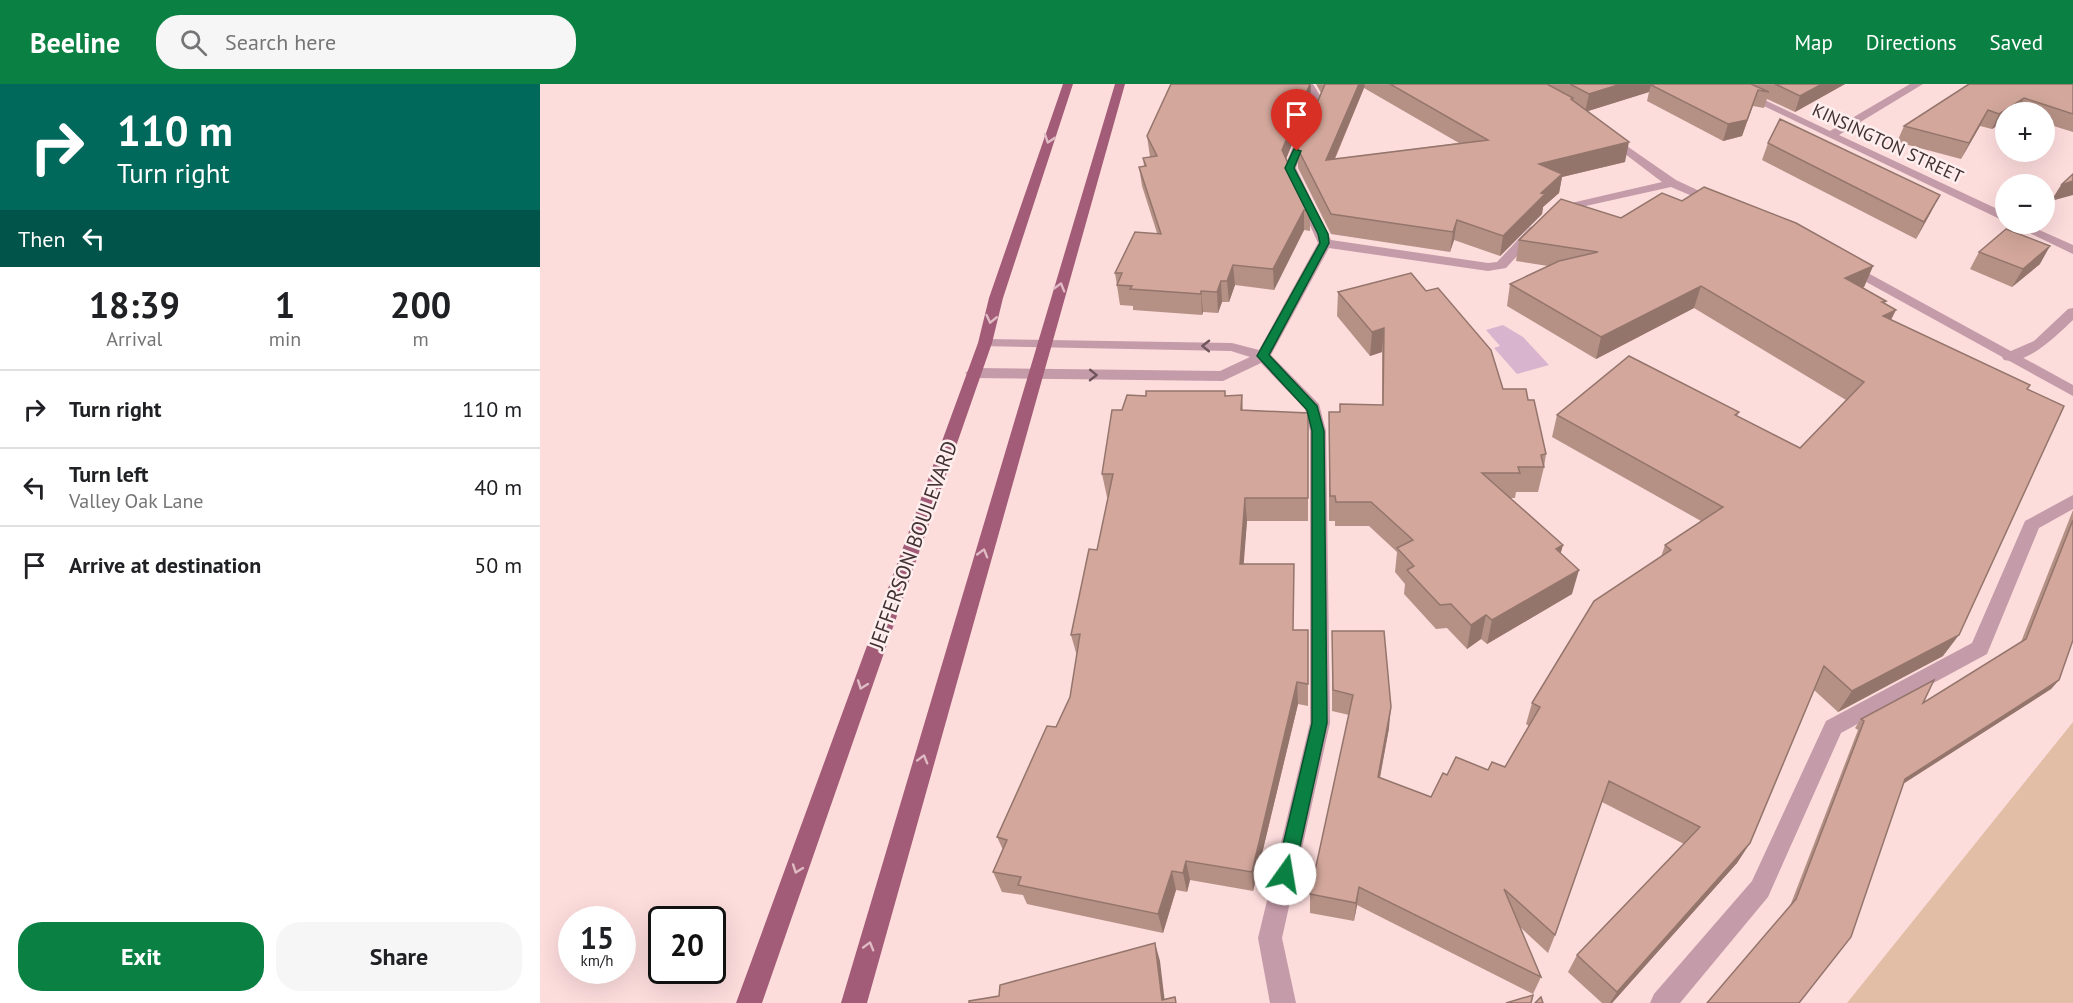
<!DOCTYPE html>
<meta charset="utf-8">
<style>
body{margin:0;font-family:"PT Sans",sans-serif;background:#f6f6f6;color:#202124;height:100vh;display:flex;flex-direction:column;font-size:22px;white-space:nowrap}
*{box-sizing:border-box;margin:0}
p{font-size:20px;color:#757577}
.icon{flex:none;width:33px;height:33px;fill:none;stroke:currentColor;stroke-width:2;stroke-linecap:round;stroke-linejoin:round}
.map{position:relative;flex:1;overflow:hidden}
.panel{display:flex;flex-direction:column;background:#fff;width:540px}
.panel>*{flex:none}
.hud{background:#00695c;color:#fff;overflow:hidden}
.buttons{position:absolute;left:1455px;top:18px;display:grid;gap:12px}
.buttons a{display:grid;place-items:center;width:60px;height:60px;border-radius:50%;background:#fff;box-shadow:0 6px 24px #0002;font-size:30px}
.speed{position:absolute;left:18px;top:822px;display:flex;gap:12px;font-size:30px;font-weight:700;text-align:center}
.speed>*{display:grid;place-content:center;width:78px;height:78px;border-radius:50%;background:#fff;box-shadow:0 6px 24px #0002;line-height:1}
.speed small{font-size:15px;font-weight:400}
.speed .limit{border:3px solid #111;border-radius:9px;background:#fff;color:#111}
.pin{position:absolute;display:grid;place-items:center;width:51px;height:51px;color:#fff;margin:-62px -26px;border-radius:50% 50% 50% 0;rotate:-45deg;box-shadow:0 0 6px #0007}
.pin .icon{rotate:45deg}
.me{position:absolute;width:66px;margin:-33px;rotate:13deg;stroke-linejoin:round;filter:drop-shadow(0 0 4px #0008)}
.turn{display:flex;align-items:center;gap:21px;height:126px;padding:0 18px;font-size:27px}
.turn .icon{width:78px;height:78px;stroke-width:2.5}
.turn b{display:block;font-size:42px;line-height:51px}
.then{display:flex;align-items:center;height:57px;padding:0 18px;background:#0003;gap:12px;font-size:22px}
.eta{display:flex;justify-content:space-evenly;align-items:center;height:102px;text-align:center}
.eta b{font-size:36px;font-weight:600;line-height:42px}
.button{display:flex;gap:12px;margin-top:auto;padding:12px 18px}
.button a{flex:1;height:69px;border-radius:24px;background:#0b8043;color:#fff;font-size:24px;font-weight:600;line-height:69px;text-align:center}
.button a+a{background:#f6f6f6;color:#202124}
ul{padding:0;list-style:none}
li{display:flex;align-items:center;gap:18px;height:78px;padding:0 18px;border-top:2px solid #e0e0e0}
li div{flex:1}
li b{display:block;font-size:22px}
li em{font-style:normal}
header{display:flex;align-items:center;gap:36px;box-sizing:border-box;height:84px;padding:0 30px;background:#0b8043;color:#fff}
header strong{font-size:28px}
nav{display:flex;gap:33px;margin-inline-start:auto;font-size:21px}
.search{width:420px;height:54px;background:#f6f6f6;display:flex;align-items:center;gap:15px;box-sizing:border-box;padding:0 21px;border-radius:24px;color:#757577;font-size:22px}
main{display:flex;flex:1;min-height:0}
.map>svg:first-child{display:block}
.green{fill:#e1bea5}
.water{fill:#d9b4ce}
.lines{fill:none;stroke-linecap:round;stroke-linejoin:round}
.lane{fill:#c49ba9;fill-rule:evenodd}
.street{fill:#c49ba9;fill-rule:evenodd}
.primary{fill:#a35c77;fill-rule:evenodd}
.wall{fill:#b59085;fill-rule:evenodd}
.shaded-wall{fill:#94756c}
.building{fill:#d3a79b;stroke:#94756c;stroke-width:1.5}
.oneway{stroke:#dfbbc4}
.oneway2{stroke:#6f565c}
.route{fill:#0b8043;stroke:#07532c;stroke-width:1.5}
.labels{text-anchor:middle;dominant-baseline:central;stroke-width:5;stroke-linejoin:round;paint-order:stroke}
.far-street-label{font-size:18px;fill:#413132;stroke:#fee}
.street-label{font-size:21px;fill:#413132;stroke:#fee}
</style>
<header>
<strong>Beeline</strong>
<div class="search"><svg class="icon" aria-label="search" viewBox="0 0 24 24"><circle cx="10" cy="10" r="6"/><path d="M15 15l6 6"/></svg>Search here</div>
<nav><a>Map</a><a>Directions</a><a>Saved</a></nav>
</header>
<main>
<section class="panel">
<div class="hud">
<div class="turn"><svg class="icon" aria-label="right" viewBox="0 0 24 24"><path d="M7 20v-9h11M14 6l5 5-5 5"/></svg><div><b>110 m</b>Turn right</div></div>
<div class="then">Then<svg class="icon" aria-label="left" viewBox="0 0 24 24"><path d="M17 20v-9H6M10 6l-5 5 5 5"/></svg></div>
</div>
<div class="eta">
<div><b>18:39</b><p>Arrival</p></div>
<div><b>1</b><p>min</p></div>
<div><b>200</b><p>m</p></div>
</div>
<ul>
<li><svg class="icon" aria-label="right" viewBox="0 0 24 24"><path d="M7 20v-9h11M14 6l5 5-5 5"/></svg><div><b>Turn right</b></div><em>110 m</em></li>
<li><svg class="icon" aria-label="left" viewBox="0 0 24 24"><path d="M17 20v-9H6M10 6l-5 5 5 5"/></svg><div><b>Turn left</b><p>Valley Oak Lane</p></div><em>40 m</em></li>
<li><svg class="icon" aria-label="arrive" viewBox="0 0 24 24"><path d="M6 21V4h12l-3 4 3 4H6"/></svg><div><b>Arrive at destination</b></div><em>50 m</em></li>
</ul>
<div class="button"><a>Exit</a><a>Share</a></div>
</section>
<div class="map">
<svg width="1533" height="919" viewBox="0 0 1533 919">
<rect width="100%" height="100%" fill="#fddcdc"/>
<path class="green" d="M 1533,638 L 1533,919 L 1307,919 Z"/>
<path class="water" d="M 963,241 L 983,253 L 1009,281 L 977,290 L 954,264 L 960,262 L 946,246 Z"/>
<g class="lines">
<path class="lane" d="M 763,0 L 773,0 L 783,16 L 756,84 L 791,156 L 948,179 L 957,178 L 990,143 L 995,142 L 1001,146 L 966,184 L 948,187 L 789,164 L 731,271 L 779,320 L 786,347 L 790,639 L 742,854 L 756,919 L 730,919 L 718,854 L 770,639 L 770,347 L 765,325 L 721,279 L 683,297 L 433,294 L 425,289 L 433,284 L 680,287 L 710,273 L 691,267 L 440,262 L 438,259 L 440,256 L 445,255 L 692,259 L 719,266 L 778,159 L 744,84 L 773,16 Z
M 1068,49 L 1136,96 L 1183,118 L 1177,122 L 1173,121 L 1131,103 L 1014,129 L 1014,123 L 1122,98 L 1064,54 L 1062,52 Z
M 1306,177 L 1533,301 L 1533,312 L 1301,184 L 1301,178 Z
M 1533,411 L 1533,425 L 1499,444 L 1447,570 L 1301,649 L 1228,813 L 1140,919 L 1110,919 L 1114,910 L 1212,797 L 1286,637 L 1432,559 L 1485,437 Z"/>
<path class="street" d="M 1178,0 L 1191,0 L 1290,47 L 1370,0 L 1383,0 L 1299,51 L 1466,129 L 1466,138 Z
M 1471,140 L 1486,140 L 1533,161 L 1533,170 Z
M 1533,224 L 1533,236 C 1518,250 1487,282 1464,276 L 1462,273 L 1464,270 L 1494,257 L 1528,225 Z"/>
<path class="primary" d="M 523,0 L 533,0 L 463,214 L 452,259 L 222,919 L 196,919 L 438,259 L 449,214 Z
M 575,0 L 585,0 L 327,919 L 301,919 Z"/>
</g>
<path class="wall" d="M 631,0 L 771,0 L 770,16 L 746,75 L 770,127 L 770,147 L 764,146 L 734,206 L 695,201 L 689,218 L 682,218 L 678,229 L 663,228 L 662,231 L 593,226 L 593,222 L 580,221 L 575,189 L 617,149 L 602,102 L 599,83 L 604,82 L 603,74 L 610,73 L 607,52 Z
M 776,0 L 1305,0 L 1255,28 L 1227,15 L 1224,24 L 1213,22 L 1202,52 L 1183,57 L 1107,17 L 1109,8 L 1048,27 L 1085,78 L 1022,93 L 1019,109 L 1003,123 L 1002,130 L 960,172 L 914,156 L 910,168 L 791,150 L 758,84 L 758,65 L 781,9 ZM 824,4 L 919,59 L 795,75 Z
M 1533,0 L 1533,48 L 1504,39 L 1504,28 L 1466,28 L 1466,36 L 1452,45 L 1440,42 L 1421,75 L 1357,58 L 1364,42 Z
M 1228,59 L 1391,128 L 1376,155 L 1222,76 Z
M 1142,117 L 1333,182 L 1324,203 L 1323,204 L 1346,217 L 1345,220 L 1351,236 L 1487,305 L 1403,572 L 1298,628 L 1274,606 L 1210,759 L 1197,779 L 1072,919 L 1062,919 L 1028,888 L 1037,871 L 1144,760 L 1062,718 L 1015,851 L 1008,869 L 980,843 L 1001,893 L 993,910 L 817,821 L 814,837 L 770,829 L 770,810 L 809,631 L 792,627 L 792,547 L 849,644 L 840,694 L 891,713 L 907,691 L 965,683 L 989,642 L 986,640 L 992,619 L 1121,473 L 1125,461 L 1161,437 L 1012,353 L 1017,331 L 1199,328 L 1197,332 L 1260,364 L 1306,316 L 1154,224 L 1056,275 L 967,222 L 970,200 L 1008,182 L 976,177 L 979,156 L 1081,134 Z
M 1439,168 L 1500,180 L 1472,203 L 1430,185 Z
M 798,208 L 963,305 L 988,316 L 1006,370 L 1004,383 L 998,408 L 976,408 L 975,414 L 969,414 L 1023,461 L 1020,469 L 1032,510 L 947,560 L 941,555 L 927,565 L 907,544 L 896,545 L 864,510 L 865,500 L 855,488 L 857,468 L 829,442 L 795,442 L 795,437 L 789,437 L 789,328 L 799,328 L 842,321 L 842,268 L 830,272 L 797,232 Z
M 702,311 L 703,326 L 768,329 L 768,437 L 707,437 L 703,480 L 754,480 L 753,546 L 768,546 L 768,622 L 758,620 L 713,807 L 650,796 L 647,808 L 636,806 L 623,849 L 487,820 L 483,811 L 462,808 L 453,788 L 463,766 L 457,753 L 516,643 L 530,613 L 537,572 L 531,551 L 557,466 L 569,413 L 567,413 L 562,390 L 582,326 L 685,312 Z
M 1533,426 L 1533,556 L 1519,596 L 1511,605 L 1363,700 L 1250,822 L 1318,646 L 1315,644 L 1321,635 L 1383,619 L 1481,558 Z"/>
<path class="shaded-wall" d="M 770,0 L 771,0 L 770,16 L 742,85 L 742,66 Z
M 819,0 L 825,0 L 824,4 L 786,95 L 786,76 Z
M 1081,0 L 1134,0 L 1111,1 L 1109,8 L 1045,28 L 1049,10 Z
M 1282,0 L 1305,0 L 1255,28 L 1260,12 Z
M 1218,6 L 1202,52 L 1183,57 L 1188,40 Z
M 1484,14 L 1477,28 L 1466,28 L 1466,36 L 1452,45 L 1459,30 Z
M 1448,26 L 1440,42 L 1421,75 L 1429,59 Z
M 1089,58 L 1085,78 L 1022,93 L 1019,109 L 1003,123 L 1002,130 L 960,172 L 963,152 L 999,80 Z
M 1533,97 L 1533,111 L 1511,117 L 1521,101 Z
M 1400,111 L 1391,128 L 1376,155 L 1384,138 Z
M 764,126 L 764,146 L 734,206 L 733,185 Z
M 917,136 L 914,156 L 910,168 L 913,148 Z
M 1510,162 L 1500,180 L 1472,203 L 1483,185 Z
M 693,181 L 695,201 L 689,218 L 687,197 Z
M 1333,182 L 1324,203 L 1296,215 L 1305,194 Z
M 681,197 L 682,218 L 678,229 L 677,208 Z
M 1161,202 L 1154,224 L 1056,275 L 1061,253 Z
M 661,207 L 663,228 L 662,231 L 661,210 Z
M 1356,226 L 1345,248 L 1343,232 Z
M 844,244 L 842,268 L 830,272 L 832,248 Z
M 705,414 L 707,437 L 702,503 L 700,480 Z
M 1023,461 L 1016,486 L 1016,465 Z
M 1039,486 L 1032,510 L 947,560 L 952,536 Z
M 946,531 L 941,555 L 927,565 L 931,541 Z
M 1419,551 L 1403,572 L 1298,628 L 1312,607 Z
M 1519,596 L 1511,605 L 1358,703 L 1365,695 Z
M 757,598 L 758,620 L 713,807 L 712,788 Z
M 851,623 L 849,644 L 836,713 L 838,693 Z
M 1210,759 L 1197,779 L 1072,919 L 1070,919 L 1077,908 Z
M 646,777 L 650,796 L 647,808 L 643,789 Z
M 632,787 L 636,806 L 623,849 L 618,830 Z
M 819,803 L 817,821 L 814,837 L 816,819 Z
M 615,859 L 620,877 L 625,919 L 622,916 Z"/>
<path class="building" d="M 631,0 L 770,0 L 742,66 L 770,127 L 764,126 L 733,185 L 693,181 L 687,197 L 681,197 L 677,208 L 661,207 L 661,210 L 590,205 L 592,202 L 577,201 L 582,189 L 575,189 L 595,148 L 621,150 L 599,83 L 606,82 L 603,74 L 617,72 L 607,52 Z
M 785,0 L 819,0 L 786,76 L 948,56 L 850,0 L 1007,0 L 1033,14 L 1031,15 L 1089,58 L 999,80 L 1022,90 L 1001,109 L 1005,110 L 963,152 L 917,136 L 913,148 L 791,130 L 758,65 Z
M 1030,0 L 1081,0 L 1049,10 Z
M 1114,0 L 1211,0 L 1229,8 L 1218,6 L 1207,36 L 1188,40 L 1111,1 Z
M 1235,0 L 1282,0 L 1260,12 Z
M 1429,0 L 1533,0 L 1533,30 L 1484,14 L 1459,30 L 1448,26 L 1429,59 L 1364,42 Z
M 1240,35 L 1400,111 L 1384,138 L 1228,59 Z
M 1533,90 L 1533,97 L 1521,101 Z
M 1164,103 L 1256,139 L 1333,182 L 1305,194 L 1346,217 L 1342,218 L 1356,226 L 1343,232 L 1490,301 L 1487,305 L 1524,322 L 1419,551 L 1312,607 L 1284,582 L 1210,759 L 1077,908 L 1037,871 L 1160,743 L 1069,697 L 1015,851 L 964,805 L 1001,893 L 819,803 L 816,819 L 770,810 L 813,611 L 793,606 L 792,547 L 844,547 L 851,623 L 838,693 L 891,713 L 903,689 L 907,691 L 916,673 L 948,686 L 952,678 L 965,683 L 1000,623 L 992,619 L 1054,517 L 1131,466 L 1125,461 L 1183,423 L 1017,331 L 1089,272 L 1199,328 L 1195,331 L 1260,364 L 1324,298 L 1161,202 L 1061,253 L 970,200 L 1019,177 L 1058,168 L 979,156 L 1021,115 L 1081,134 L 1122,109 L 1142,117 Z
M 1466,145 L 1510,162 L 1483,185 L 1439,168 Z
M 871,189 L 886,207 L 898,204 L 951,266 L 963,305 L 986,305 L 988,316 L 994,316 L 1006,370 L 1001,371 L 1004,383 L 978,383 L 980,389 L 942,389 L 1023,461 L 1016,465 L 1039,486 L 952,536 L 946,531 L 931,541 L 911,520 L 900,521 L 867,486 L 874,482 L 857,464 L 873,456 L 831,418 L 796,418 L 795,412 L 790,412 L 789,328 L 800,328 L 800,320 L 843,321 L 844,244 L 832,248 L 798,208 Z
M 606,307 L 685,307 L 685,312 L 702,311 L 701,326 L 768,329 L 768,414 L 705,414 L 700,480 L 754,480 L 753,546 L 768,546 L 768,600 L 757,598 L 712,788 L 646,777 L 643,789 L 632,787 L 618,830 L 478,801 L 481,793 L 453,788 L 467,756 L 457,753 L 507,642 L 516,643 L 530,613 L 540,550 L 531,551 L 549,465 L 557,466 L 573,390 L 562,390 L 572,326 L 582,326 L 587,311 L 606,312 Z
M 1533,436 L 1533,556 L 1519,596 L 1365,695 L 1311,853 L 1259,919 L 1167,919 L 1256,815 L 1324,637 L 1321,635 L 1394,596 L 1383,619 L 1486,555 Z
M 615,859 L 622,916 L 635,913 L 636,919 L 429,919 L 429,917 L 459,912 L 460,901 Z
M 993,911 L 991,919 L 966,919 Z
M 1001,913 L 1003,919 L 995,919 Z"/>
<defs><path id="oneway-chevron" d="M-2-3.5L2.5 0L-2 3.5" fill="none" stroke-width="1.6" stroke-linecap="round" stroke-linejoin="round" transform="scale(1.5)"/></defs>
<g class="oneway">
<use href="#oneway-chevron" transform="translate(509 55) rotate(109)"/>
<use href="#oneway-chevron" transform="translate(520 203) rotate(-74)"/>
<use href="#oneway-chevron" transform="translate(451 235) rotate(103)"/>
<use href="#oneway-chevron" transform="translate(443 469) rotate(-74)"/>
<use href="#oneway-chevron" transform="translate(322 601) rotate(110)"/>
<use href="#oneway-chevron" transform="translate(383 675) rotate(-74)"/>
<use href="#oneway-chevron" transform="translate(257 785) rotate(110)"/>
<use href="#oneway-chevron" transform="translate(329 862) rotate(-74)"/>
</g>
<g class="oneway2">
<use href="#oneway-chevron" transform="translate(666 262) rotate(-179)"/>
<use href="#oneway-chevron" transform="translate(553 291) rotate(1)"/>
</g>
<path class="route" d="M 754,65 L 761,67 L 754,84 L 788,150 L 789,159 L 729,271 L 777,322 L 784,347 L 787,639 L 754,790 L 751,796 L 745,798 L 739,796 L 736,790 L 772,639 L 772,347 L 767,326 L 717,272 L 780,159 L 778,150 L 745,84 Z"/>
<g class="labels">
<g class="far-street-label">
<text transform="translate(1348 59) rotate(25)">KINSINGTON STREET</text>
</g>
<g class="street-label">
<text transform="translate(373 461) rotate(-70)">JEFFERSON BOULEVARD</text>
</g>
</g>
</svg>
<div class="buttons">
<a>+</a>
<a>−</a>
</div>
<div class="speed"><div>15<small>km/h</small></div><div class="limit">20</div></div>
<div class="pin" style="left:757px;top:67px;background:#d93025"><svg class="icon" aria-label="arrive" viewBox="0 0 24 24"><path d="M6 21V4h12l-3 4 3 4H6"/></svg></div>
<svg class="me" style="left:745px;top:790px" viewBox="-20 -20 40 40"><circle r="19" fill="#fff"/><path d="M0-13L10 11 0 6-10 11z" fill="#0b8043"/></svg>
</div>
</main>
